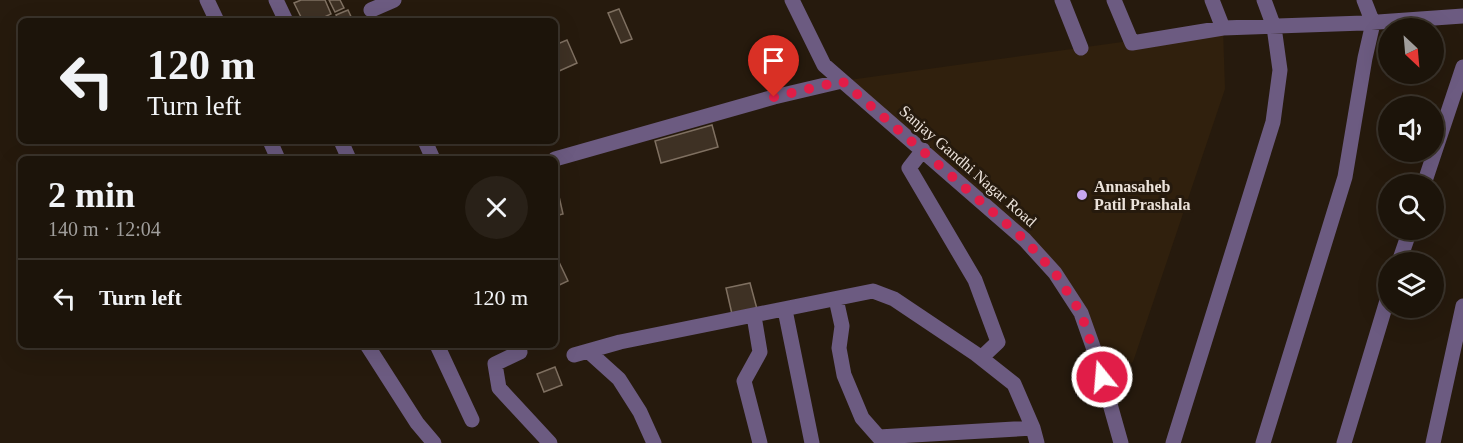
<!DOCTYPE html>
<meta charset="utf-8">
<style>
body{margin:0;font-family:Georgia,serif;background:#292118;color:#f1f3f6;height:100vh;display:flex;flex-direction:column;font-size:22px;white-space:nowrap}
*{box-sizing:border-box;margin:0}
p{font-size:20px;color:#a09e9c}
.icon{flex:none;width:33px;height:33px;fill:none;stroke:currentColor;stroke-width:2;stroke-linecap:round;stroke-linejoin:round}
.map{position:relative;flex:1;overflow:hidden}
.sheet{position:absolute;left:18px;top:156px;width:540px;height:192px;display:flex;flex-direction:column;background:#1c140a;border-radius:9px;box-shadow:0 6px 24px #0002,0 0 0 2px #3a332b}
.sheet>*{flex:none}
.hud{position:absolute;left:18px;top:18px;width:540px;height:126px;border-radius:9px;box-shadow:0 6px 24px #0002,0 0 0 2px #3a332b;background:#1c140a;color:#f1f3f6;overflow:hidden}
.needle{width:39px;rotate:154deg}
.tools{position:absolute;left:1378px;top:18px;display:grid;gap:12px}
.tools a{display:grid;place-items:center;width:66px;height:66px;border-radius:50%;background:#1c140a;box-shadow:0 6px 24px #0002,0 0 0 2px #3a332b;font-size:30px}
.pin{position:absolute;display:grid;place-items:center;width:51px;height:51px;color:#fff;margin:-62px -26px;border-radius:50% 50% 50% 0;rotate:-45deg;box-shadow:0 0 6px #0007}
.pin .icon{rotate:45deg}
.me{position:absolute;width:66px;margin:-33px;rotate:343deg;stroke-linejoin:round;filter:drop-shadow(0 0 4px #0008)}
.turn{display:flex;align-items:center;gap:21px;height:126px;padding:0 30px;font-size:27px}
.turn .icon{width:78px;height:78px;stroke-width:2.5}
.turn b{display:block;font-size:42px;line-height:51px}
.round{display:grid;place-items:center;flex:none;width:63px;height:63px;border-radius:32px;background:#292118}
.headline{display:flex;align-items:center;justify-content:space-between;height:102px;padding:0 30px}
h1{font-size:36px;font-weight:700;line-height:45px}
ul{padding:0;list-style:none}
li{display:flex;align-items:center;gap:18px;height:78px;padding:0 30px;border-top:2px solid #3a332b}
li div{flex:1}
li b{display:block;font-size:22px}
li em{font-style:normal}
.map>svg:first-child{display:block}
.built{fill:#30200d}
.building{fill:#3e3124;stroke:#7f7061;stroke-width:1.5}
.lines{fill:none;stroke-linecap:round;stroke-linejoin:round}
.street{stroke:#6c5b81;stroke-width:15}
.route{stroke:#e11d48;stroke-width:10;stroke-dasharray:0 18}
.poi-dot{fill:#c7a6ef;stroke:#261a0d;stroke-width:2}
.labels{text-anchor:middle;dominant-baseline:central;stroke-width:6;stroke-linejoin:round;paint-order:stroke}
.street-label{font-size:16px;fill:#ece3db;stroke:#261a0d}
.poi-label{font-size:16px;font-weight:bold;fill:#ece3db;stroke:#261a0d;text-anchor:start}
</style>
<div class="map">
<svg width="1463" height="443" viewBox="0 0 1463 443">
<rect width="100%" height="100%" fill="#261a0d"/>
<path class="built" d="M 1223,28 L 1225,89 L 1133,362 L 1102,377 L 1070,295 L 1025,240 L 842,81 Z"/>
<path class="building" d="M 301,0 L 325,0 L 331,14 L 316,21 L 303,21 L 294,3 Z
M 329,0 L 340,0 L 344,8 L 335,12 Z
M 619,9 L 632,39 L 621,43 L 608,13 Z
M 348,10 L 353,21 L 339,21 L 336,15 Z
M 567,40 L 577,63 L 557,72 L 555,67 L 555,45 Z
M 712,125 L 718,147 L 661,163 L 655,141 Z
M 558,192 L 563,214 L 555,216 L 555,193 Z
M 559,262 L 568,281 L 555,287 L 555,264 Z
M 750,283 L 757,309 L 732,314 L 726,288 Z
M 555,367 L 562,385 L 544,392 L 537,374 Z"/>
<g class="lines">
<path class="street" d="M 207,0 L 217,21
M 276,0 L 286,21
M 792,0 L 824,65 L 1025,240 L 1055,273 L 1081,313 L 1097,358 L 1121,443
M 1062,0 L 1081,48
M 1114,0 L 1132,43 L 1223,28 L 1364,23 L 1463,16
M 1212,0 L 1223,28
M 371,10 L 394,0
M 270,141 L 278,159
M 341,141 L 349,159
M 425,141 L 433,159
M 923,150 L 909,168 L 975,280 L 998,342 L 981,358
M 555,159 L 774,97 L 842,81
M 1424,184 L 1463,67
M 1399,262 L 1410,230
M 836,299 L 842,326 L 839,348 L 844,375 L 862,418 L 884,443
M 785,310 L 812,443
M 754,316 L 760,352 L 744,381 L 760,443
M 367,345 L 417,423 L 434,443
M 437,345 L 472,420
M 516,345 L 520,352 L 495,364 L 499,388 L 550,443
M 588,351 L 619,379 L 640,412 L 654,443
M 574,355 L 620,342 L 873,291 L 894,299 L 976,354 L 1014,384 L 1033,428 L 1037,443
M 879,437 L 1033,428
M 1173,443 L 1273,122 L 1280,70 L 1274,27 L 1264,0
M 1263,443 L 1345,177 L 1365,58 L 1373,23 L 1364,0
M 1344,443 L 1389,294
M 1433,443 L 1463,306"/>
</g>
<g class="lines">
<path class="route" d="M 774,97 L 842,81 L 1025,240 L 1055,273 L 1081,313 L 1102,377"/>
</g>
<circle class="poi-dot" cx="1082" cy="195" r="6"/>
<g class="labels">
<g class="street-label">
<text transform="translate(968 166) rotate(41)">Sanjay Gandhi Nagar Road</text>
</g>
<g class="poi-label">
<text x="1094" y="186">Annasaheb<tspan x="1094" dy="18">Patil Prashala</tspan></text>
</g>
</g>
</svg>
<div class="tools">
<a><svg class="needle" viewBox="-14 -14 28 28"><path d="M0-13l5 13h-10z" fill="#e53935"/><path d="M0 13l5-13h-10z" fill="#a09e9c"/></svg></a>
<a><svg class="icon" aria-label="sound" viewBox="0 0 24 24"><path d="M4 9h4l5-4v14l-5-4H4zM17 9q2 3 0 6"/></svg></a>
<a><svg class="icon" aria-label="search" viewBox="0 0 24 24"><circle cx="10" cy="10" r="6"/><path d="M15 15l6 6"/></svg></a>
<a><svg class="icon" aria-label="layers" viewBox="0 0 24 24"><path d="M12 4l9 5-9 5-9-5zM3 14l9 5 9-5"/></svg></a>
</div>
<div class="pin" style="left:774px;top:97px;background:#d93025"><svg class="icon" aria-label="arrive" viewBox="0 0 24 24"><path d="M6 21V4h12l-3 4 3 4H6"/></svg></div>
<svg class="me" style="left:1102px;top:377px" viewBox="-20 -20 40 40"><circle r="17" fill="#e11d48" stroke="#fff" stroke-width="3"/><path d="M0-11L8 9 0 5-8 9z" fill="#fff"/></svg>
<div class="hud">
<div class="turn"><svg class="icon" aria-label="left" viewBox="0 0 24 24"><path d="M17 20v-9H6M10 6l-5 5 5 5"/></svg><div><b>120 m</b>Turn left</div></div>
</div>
<section class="sheet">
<div class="headline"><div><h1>2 min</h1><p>140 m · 12:04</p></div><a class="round"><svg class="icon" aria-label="close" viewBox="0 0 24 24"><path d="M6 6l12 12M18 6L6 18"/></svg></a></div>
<ul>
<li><svg class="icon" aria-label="left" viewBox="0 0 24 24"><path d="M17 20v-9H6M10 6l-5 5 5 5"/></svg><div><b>Turn left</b></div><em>120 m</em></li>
</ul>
</section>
</div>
